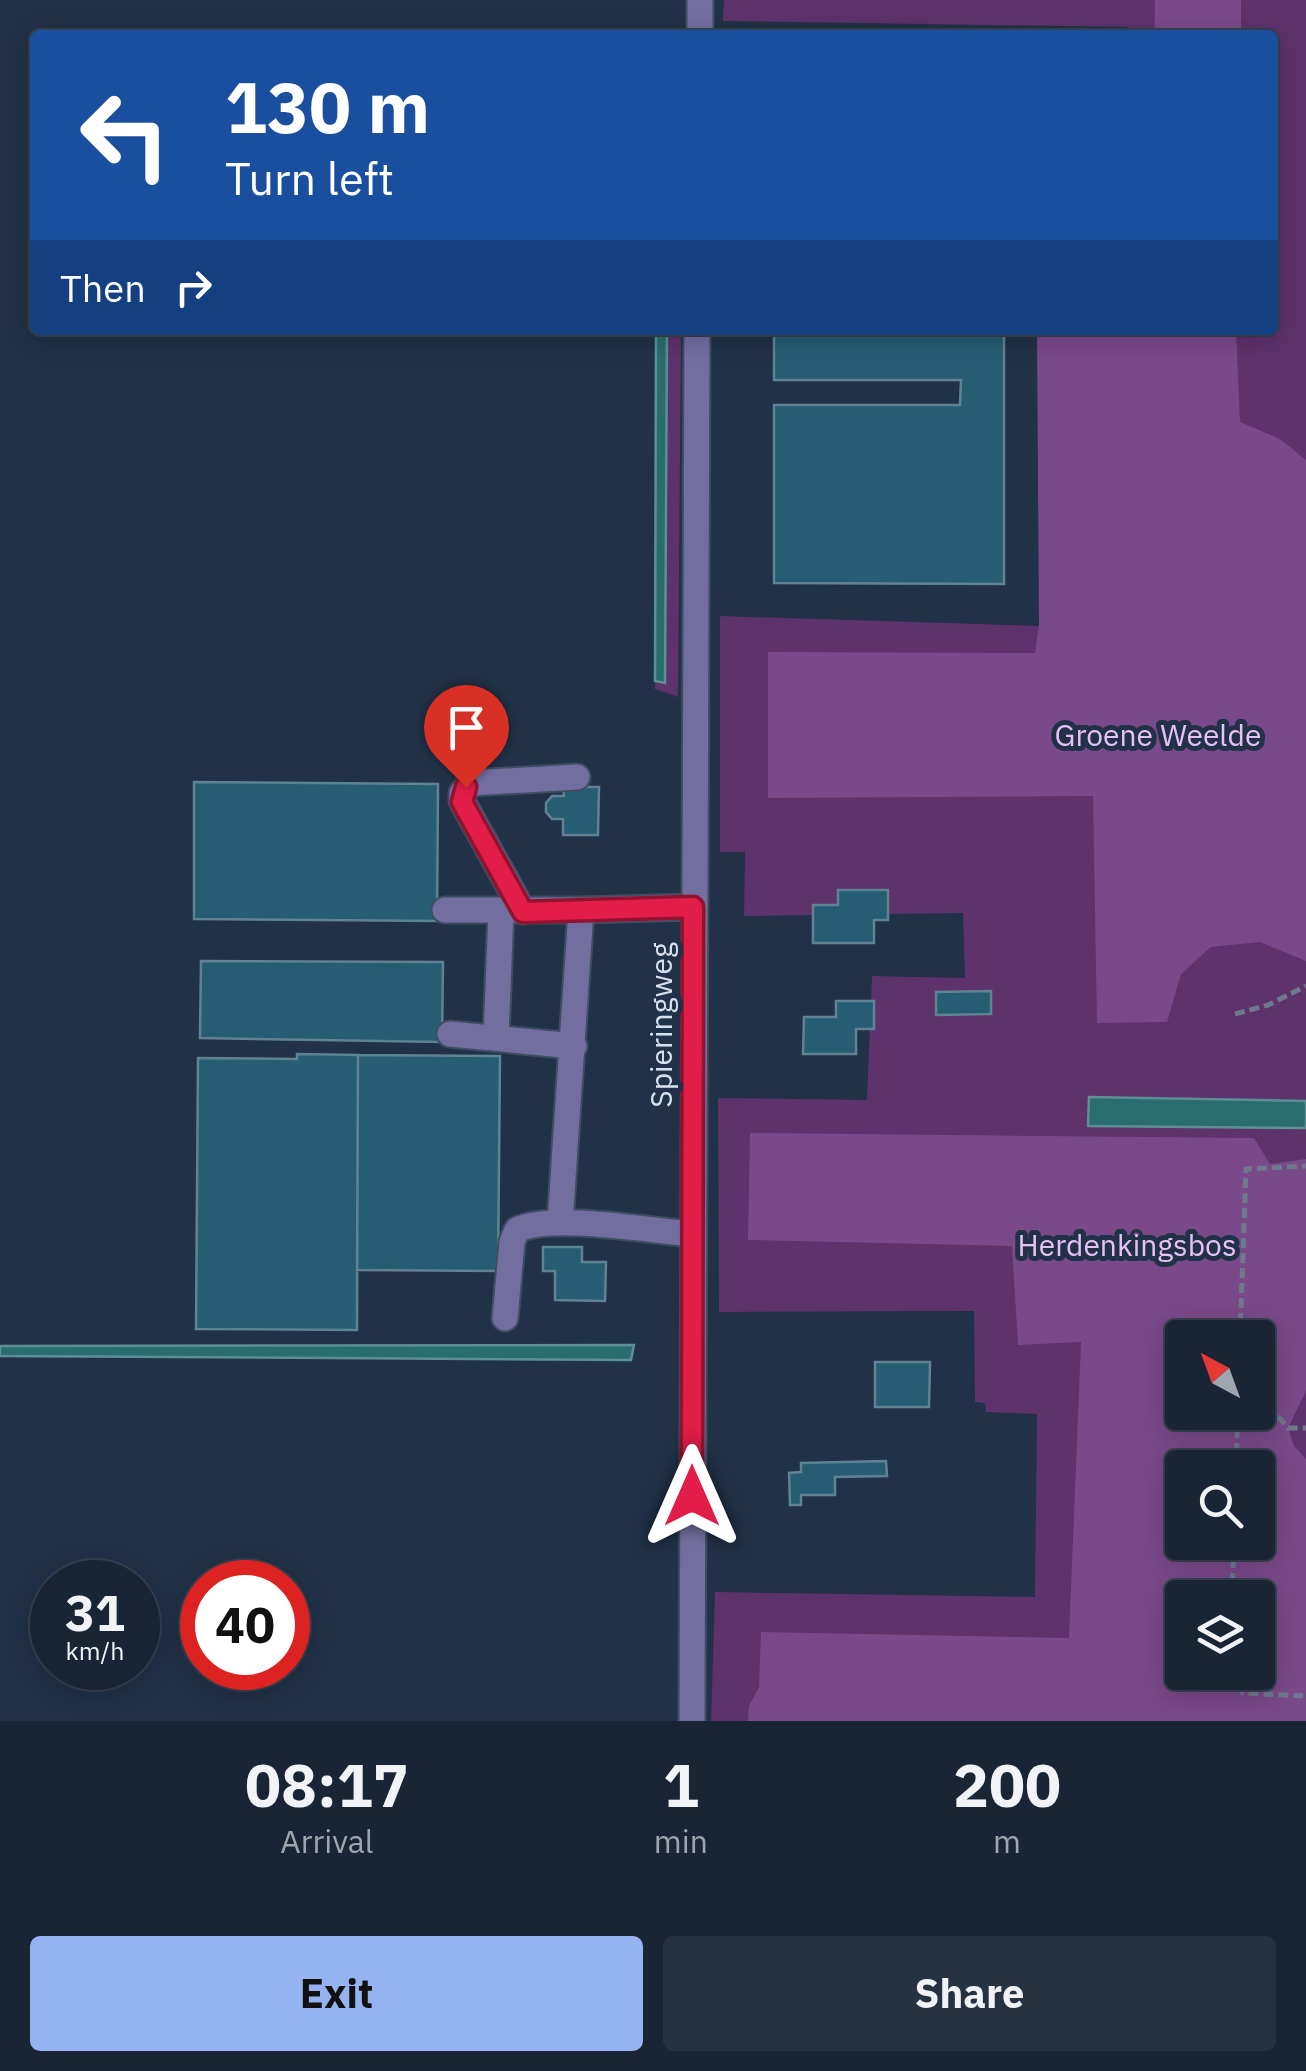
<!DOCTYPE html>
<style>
body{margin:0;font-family:"IBM Plex Sans",sans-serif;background:#263141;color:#f1f3f6;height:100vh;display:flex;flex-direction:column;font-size:38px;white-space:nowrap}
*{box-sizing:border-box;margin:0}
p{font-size:32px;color:#9fa5ad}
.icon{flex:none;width:55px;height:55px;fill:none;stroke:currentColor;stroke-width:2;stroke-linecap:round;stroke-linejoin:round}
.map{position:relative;height:1721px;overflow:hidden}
.details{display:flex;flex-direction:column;background:#192535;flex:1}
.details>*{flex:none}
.banner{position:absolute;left:30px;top:30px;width:1248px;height:305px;border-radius:10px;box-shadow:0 5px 25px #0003,0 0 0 2px #374250;background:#1a4fa0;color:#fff;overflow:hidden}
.needle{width:65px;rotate:319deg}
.fabs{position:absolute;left:1165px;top:1320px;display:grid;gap:20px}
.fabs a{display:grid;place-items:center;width:110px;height:110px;border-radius:10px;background:#192535;box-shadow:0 5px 25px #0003,0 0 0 2px #374250;font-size:50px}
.speed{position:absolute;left:30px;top:1560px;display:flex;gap:20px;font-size:50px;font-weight:700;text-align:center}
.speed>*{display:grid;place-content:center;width:130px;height:130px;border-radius:50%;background:#192535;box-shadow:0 5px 25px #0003,0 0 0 2px #374250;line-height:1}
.speed small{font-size:25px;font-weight:400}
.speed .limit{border:15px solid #d22;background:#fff;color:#111}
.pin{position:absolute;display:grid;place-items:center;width:85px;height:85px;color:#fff;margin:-102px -42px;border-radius:50% 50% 50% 0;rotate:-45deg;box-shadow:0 0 10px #0007}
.pin .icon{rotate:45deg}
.me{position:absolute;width:110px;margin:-55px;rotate:0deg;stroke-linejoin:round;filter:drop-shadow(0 0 8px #0008)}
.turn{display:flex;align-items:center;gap:35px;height:210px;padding:0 30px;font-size:45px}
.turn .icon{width:130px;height:130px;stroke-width:2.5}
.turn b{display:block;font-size:70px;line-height:85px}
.then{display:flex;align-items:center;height:95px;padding:0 30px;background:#0003;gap:20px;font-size:38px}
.eta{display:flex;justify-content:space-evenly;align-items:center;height:170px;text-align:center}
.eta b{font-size:60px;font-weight:700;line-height:70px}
.primary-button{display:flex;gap:20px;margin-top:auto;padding:20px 30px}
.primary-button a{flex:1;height:115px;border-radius:10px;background:#95b2f1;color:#111;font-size:40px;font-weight:700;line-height:115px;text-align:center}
.primary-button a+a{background:#263141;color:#f1f3f6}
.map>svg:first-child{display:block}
.green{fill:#5e326b;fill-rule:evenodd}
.forest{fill:#7a4989;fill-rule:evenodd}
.water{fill:#296d6f;stroke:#5d9095;stroke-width:2.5}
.building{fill:#265d73;stroke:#608393;stroke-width:2.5}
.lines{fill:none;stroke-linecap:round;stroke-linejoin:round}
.minor-casing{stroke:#3e4d62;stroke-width:29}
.path{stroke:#6d7a8d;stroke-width:5;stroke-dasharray:10 5;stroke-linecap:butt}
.minor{stroke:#726ea0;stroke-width:25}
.route-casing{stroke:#92132f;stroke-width:25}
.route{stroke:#e11d48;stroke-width:18}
.labels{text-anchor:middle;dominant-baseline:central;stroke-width:10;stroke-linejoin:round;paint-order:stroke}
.park-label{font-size:30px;fill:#e9c0f6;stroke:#213147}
.street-label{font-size:30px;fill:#d6e0ef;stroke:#213147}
</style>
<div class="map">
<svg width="1306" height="1721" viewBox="0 0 1306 1721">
<rect width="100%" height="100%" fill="#213147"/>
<path class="green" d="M 724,0 L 1155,0 L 1154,35 L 1128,35 L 1127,27 L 723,21 Z
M 1185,0 L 1306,0 L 1306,1721 L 711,1721 L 715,1592 L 1035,1597 L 1037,1414 L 986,1412 L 985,1403 L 975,1402 L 974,1311 L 719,1312 L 718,1098 L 867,1100 L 872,976 L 965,978 L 963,913 L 744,916 L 745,852 L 720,852 L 720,616 L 1039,626 L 1039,631 L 1053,330 L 1272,330 L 1272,35 L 1186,35 ZM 1182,1338 L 1258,1338 L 1258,1412 L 1182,1412 ZM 1182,1468 L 1258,1468 L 1258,1542 L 1182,1542 ZM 1182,1598 L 1258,1598 L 1258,1672 L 1182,1672 Z
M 667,330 L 681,330 L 678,697 L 655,689 L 655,681 L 665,682 Z"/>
<path class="forest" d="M 1155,0 L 1241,0 L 1241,35 L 1154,35 Z
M 1037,330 L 1236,330 L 1240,422 L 1280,439 L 1306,460 L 1306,961 L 1260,942 L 1211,947 L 1181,974 L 1167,1022 L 1097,1023 L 1093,796 L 768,798 L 768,652 L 1035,653 L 1039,626 Z
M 750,1133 L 1254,1138 L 1270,1164 L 1306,1159 L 1306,1391 L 1288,1428 L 1294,1446 L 1306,1459 L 1306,1721 L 748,1721 L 749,1706 L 759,1687 L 761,1632 L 1069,1638 L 1081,1342 L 1018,1345 L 1012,1246 L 748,1240 ZM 1182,1338 L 1258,1338 L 1258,1412 L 1182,1412 ZM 1182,1468 L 1258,1468 L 1258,1542 L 1182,1542 ZM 1182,1598 L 1258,1598 L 1258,1672 L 1182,1672 Z"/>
<path class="water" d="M 656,330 L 667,330 L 665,683 L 655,681 Z
M 1089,1097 L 1306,1101 L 1306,1128 L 1088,1126 Z
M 634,1345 L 631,1360 L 0,1356 L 0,1346 Z"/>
<path class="building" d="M 774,330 L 1004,330 L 1004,584 L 774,583 L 774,405 L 960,405 L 961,380 L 774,380 Z
M 194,782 L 438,784 L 437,921 L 194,919 Z
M 563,787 L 599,787 L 598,835 L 563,835 L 563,819 L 552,819 L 546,812 L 546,803 L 552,796 L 564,796 Z
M 838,890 L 888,890 L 888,920 L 874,920 L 874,943 L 813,943 L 813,905 L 838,905 Z
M 201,961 L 443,962 L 442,1042 L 200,1038 Z
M 991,991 L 991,1014 L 936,1015 L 936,992 Z
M 836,1001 L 874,1001 L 874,1029 L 856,1029 L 856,1054 L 803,1054 L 804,1017 L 836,1017 Z
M 297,1054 L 358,1055 L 357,1330 L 196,1329 L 198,1058 L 297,1059 Z
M 358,1055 L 500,1056 L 498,1271 L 357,1270 Z
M 543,1247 L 582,1247 L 582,1262 L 606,1262 L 605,1301 L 555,1300 L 555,1271 L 543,1271 Z
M 875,1362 L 930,1362 L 929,1407 L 875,1407 Z
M 886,1461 L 887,1476 L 835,1477 L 835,1495 L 801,1495 L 801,1505 L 790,1505 L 789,1473 L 801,1472 L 801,1463 Z"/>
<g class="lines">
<defs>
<path id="minor" d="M 700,35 L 700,0
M 445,910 L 581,910
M 523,911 L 462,801 L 462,793 L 471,783 L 577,777
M 450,1034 L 574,1046
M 496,1037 L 501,912
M 560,1223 L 581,910 L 693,907
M 505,1318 L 512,1242 L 517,1230 C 551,1213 651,1231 693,1234
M 692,1721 L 697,330"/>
</defs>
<use href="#minor" class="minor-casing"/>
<path class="path" d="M 1235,1014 L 1268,1005 L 1306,986
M 1240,1338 L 1246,1169 L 1306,1166
M 1258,1394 L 1288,1428 L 1306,1428
M 1236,1468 L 1238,1412
M 1232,1598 L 1234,1542
M 1230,1672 L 1243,1693 L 1306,1696"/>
<use href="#minor" class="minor"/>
</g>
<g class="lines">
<defs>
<path id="route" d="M 466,787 L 462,802 L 523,912 L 693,907 L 692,1496"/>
</defs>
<use href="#route" class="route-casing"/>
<use href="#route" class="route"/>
</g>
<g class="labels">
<g class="park-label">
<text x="1158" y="734">Groene Weelde</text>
<text x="1127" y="1244">Herdenkingsbos</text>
</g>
<g class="street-label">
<text transform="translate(660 1025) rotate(-90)">Spieringweg</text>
</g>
</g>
</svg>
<div class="fabs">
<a><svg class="needle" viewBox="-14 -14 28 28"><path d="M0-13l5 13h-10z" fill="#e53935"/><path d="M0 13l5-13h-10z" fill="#9fa5ad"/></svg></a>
<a><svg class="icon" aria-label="search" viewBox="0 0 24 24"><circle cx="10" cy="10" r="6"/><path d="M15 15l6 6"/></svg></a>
<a><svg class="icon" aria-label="layers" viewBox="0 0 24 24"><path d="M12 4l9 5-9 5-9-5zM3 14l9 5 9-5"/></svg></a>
</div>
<div class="speed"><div>31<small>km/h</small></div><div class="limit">40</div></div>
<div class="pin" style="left:466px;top:787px;background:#d93025"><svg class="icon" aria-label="arrive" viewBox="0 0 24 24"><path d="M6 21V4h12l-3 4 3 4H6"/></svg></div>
<svg class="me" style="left:692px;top:1496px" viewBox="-20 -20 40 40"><path d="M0-17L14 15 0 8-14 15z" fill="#e11d48" stroke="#fff" stroke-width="4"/></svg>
<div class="banner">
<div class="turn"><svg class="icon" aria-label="left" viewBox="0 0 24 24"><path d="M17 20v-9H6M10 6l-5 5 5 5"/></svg><div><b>130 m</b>Turn left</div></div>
<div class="then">Then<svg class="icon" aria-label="right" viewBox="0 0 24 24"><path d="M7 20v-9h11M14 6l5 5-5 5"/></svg></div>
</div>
</div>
<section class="details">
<div class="eta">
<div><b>08:17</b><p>Arrival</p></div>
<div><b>1</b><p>min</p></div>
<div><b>200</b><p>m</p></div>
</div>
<div class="primary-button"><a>Exit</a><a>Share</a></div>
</section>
